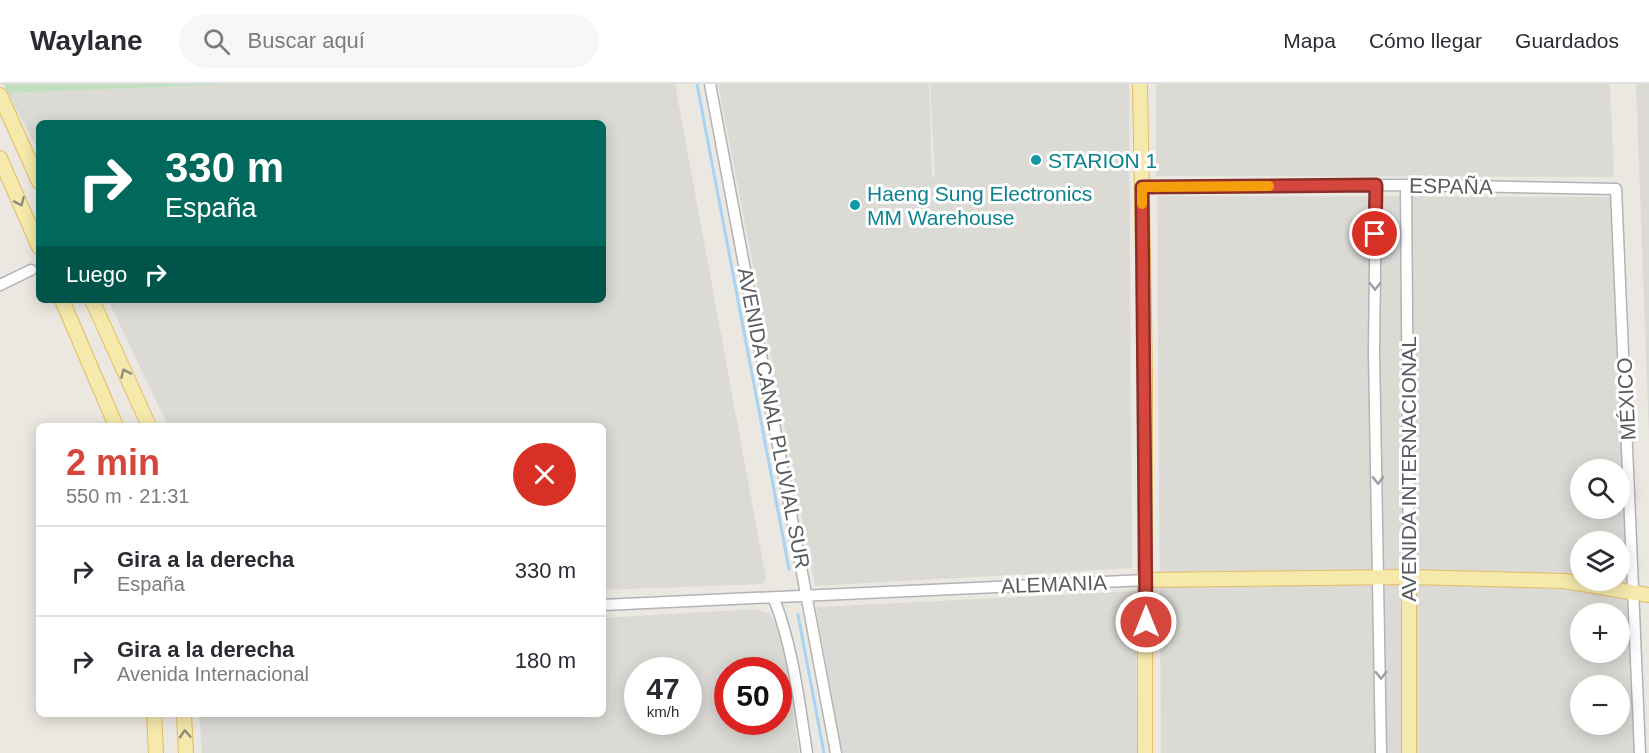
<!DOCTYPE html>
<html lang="es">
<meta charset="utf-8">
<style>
body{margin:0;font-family:Arial,sans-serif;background:#f7f7f7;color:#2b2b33;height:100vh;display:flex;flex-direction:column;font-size:22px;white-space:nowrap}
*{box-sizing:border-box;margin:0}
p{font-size:20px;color:#7c7c81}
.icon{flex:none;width:33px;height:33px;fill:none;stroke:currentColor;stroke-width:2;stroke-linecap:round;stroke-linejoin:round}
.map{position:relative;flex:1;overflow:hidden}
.sheet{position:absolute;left:36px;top:339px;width:570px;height:294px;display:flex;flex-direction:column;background:#fff;border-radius:9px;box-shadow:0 3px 15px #0003}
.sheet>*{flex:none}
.guide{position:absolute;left:36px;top:36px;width:570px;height:183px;border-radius:9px;box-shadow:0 3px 15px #0003;background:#00695c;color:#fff;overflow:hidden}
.buttons{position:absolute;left:1570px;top:375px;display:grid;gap:12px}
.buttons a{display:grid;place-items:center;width:60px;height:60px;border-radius:50%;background:#fff;box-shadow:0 3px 15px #0003;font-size:30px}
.speed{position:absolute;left:624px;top:573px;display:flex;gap:12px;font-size:30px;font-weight:700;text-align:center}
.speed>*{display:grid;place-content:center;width:78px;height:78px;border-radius:50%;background:#fff;box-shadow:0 3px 15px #0003;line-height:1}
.speed small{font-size:15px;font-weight:400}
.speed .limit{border:9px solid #d22;background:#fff;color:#111}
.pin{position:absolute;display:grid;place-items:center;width:51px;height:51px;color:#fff;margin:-26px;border:3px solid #fff;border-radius:50%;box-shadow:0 2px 6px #0007}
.me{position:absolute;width:66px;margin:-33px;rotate:0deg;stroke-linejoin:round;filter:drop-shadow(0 0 4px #0008)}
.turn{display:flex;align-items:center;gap:21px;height:126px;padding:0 30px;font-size:27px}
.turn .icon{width:78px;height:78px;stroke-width:2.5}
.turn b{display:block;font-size:42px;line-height:51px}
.then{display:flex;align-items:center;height:57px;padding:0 30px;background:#0003;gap:12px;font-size:22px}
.round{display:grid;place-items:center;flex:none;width:63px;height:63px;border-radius:32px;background:#f7f7f7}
.head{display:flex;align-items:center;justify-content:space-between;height:102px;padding:0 30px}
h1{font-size:36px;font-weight:700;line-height:45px;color:#d5473d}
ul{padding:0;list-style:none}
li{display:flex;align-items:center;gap:18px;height:90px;padding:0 30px;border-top:2px solid #e1e1e2}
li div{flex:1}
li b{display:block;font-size:22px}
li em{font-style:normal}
header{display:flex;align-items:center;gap:36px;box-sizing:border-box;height:84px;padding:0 30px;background:#fff;border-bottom:2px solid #e1e1e2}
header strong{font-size:28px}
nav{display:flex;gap:33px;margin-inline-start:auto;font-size:21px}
.search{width:420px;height:54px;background:#f7f7f7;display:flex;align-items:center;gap:15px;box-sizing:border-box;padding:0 21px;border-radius:33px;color:#7c7c81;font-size:22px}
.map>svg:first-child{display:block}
.industrial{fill:#dcdad5;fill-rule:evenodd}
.green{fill:#c0e0c0}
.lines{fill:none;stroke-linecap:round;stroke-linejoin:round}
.stream{stroke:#a7d3f5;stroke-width:3}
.minor-casing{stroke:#b1b3b7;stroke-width:13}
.major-casing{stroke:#e1bd64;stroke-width:16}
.minor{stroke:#fff;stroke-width:10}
.major{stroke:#f5e9ab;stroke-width:14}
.oneway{stroke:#908e7a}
.oneway2{stroke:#9c9ea0}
.route-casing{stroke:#8a2e28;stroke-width:15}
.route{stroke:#d5473d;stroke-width:10}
.slow{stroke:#f59e0b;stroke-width:10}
.culture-dot{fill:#0f9aa8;stroke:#fff;stroke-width:2}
.labels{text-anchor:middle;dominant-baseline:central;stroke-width:6;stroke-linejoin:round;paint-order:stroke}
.culture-label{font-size:21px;fill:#0d838f;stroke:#fff;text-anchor:start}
.street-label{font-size:21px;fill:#5a5d60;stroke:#fff}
</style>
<header>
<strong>Waylane</strong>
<div class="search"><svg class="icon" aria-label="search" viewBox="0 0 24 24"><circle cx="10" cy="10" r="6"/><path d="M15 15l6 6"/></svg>Buscar aquí</div>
<nav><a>Mapa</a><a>Cómo llegar</a><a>Guardados</a></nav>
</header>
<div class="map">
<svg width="1649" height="669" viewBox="0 0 1649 669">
<rect width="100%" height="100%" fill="#ebe8e1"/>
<path class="industrial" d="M 238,0 L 675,0 L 766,495 L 762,500 L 603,506 L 603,342 L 168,342 L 108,216 L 603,216 L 603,39 L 39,39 L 39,69 L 8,9 Z
M 718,0 L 929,0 L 932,94 L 935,93 L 930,0 L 1129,0 L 1132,484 L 815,502 Z
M 1156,0 L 1610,0 L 1614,93 L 1156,92 Z
M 1636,0 L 1649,0 L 1649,354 Z
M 1157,112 L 1610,113 L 1637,669 L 1161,669 ZM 1581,386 L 1620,386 L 1620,424 L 1581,424 ZM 1581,458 L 1620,458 L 1620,496 L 1581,496 ZM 1581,530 L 1620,530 L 1620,568 L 1581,568 ZM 1581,602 L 1620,602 L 1620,640 L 1581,640 Z
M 1136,507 L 1137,669 L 842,669 L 816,523 Z
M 755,525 L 770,530 L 783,554 L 799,669 L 202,669 L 199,630 L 603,630 L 603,534 ZM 638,586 L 688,586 L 688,638 L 638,638 ZM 728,586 L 778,586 L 778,638 L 728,638 Z"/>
<path class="green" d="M 3,0 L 238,0 L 8,9 Z"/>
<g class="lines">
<path class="stream" d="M 697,0 L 789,485
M 798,531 L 824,669"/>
<defs>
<path id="minor" d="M 710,0 L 836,669
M 1376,101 L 1374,267 L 1381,669
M 1406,101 L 1409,493
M 1142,103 L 1406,101 L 1616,105 L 1640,669
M 0,201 L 31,186
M 774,515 C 793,563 799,617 807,669
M 603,521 L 1146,496"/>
<path id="major" d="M 1140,0 L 1145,289 L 1145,669
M 0,11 L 39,98
M 0,74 L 39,163
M 62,216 L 116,342
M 92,216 L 149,342
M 1146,496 L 1409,493 L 1564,497 L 1649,511
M 154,630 L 156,669
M 184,630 L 186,669
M 1409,669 L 1409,493"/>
</defs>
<use href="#minor" class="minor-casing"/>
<use href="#major" class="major-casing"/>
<use href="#minor" class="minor"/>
<use href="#major" class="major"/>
</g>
<defs><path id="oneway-chevron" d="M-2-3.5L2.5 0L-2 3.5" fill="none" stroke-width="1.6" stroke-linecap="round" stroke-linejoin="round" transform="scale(1.5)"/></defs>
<g class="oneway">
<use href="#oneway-chevron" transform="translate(20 118) rotate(66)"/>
<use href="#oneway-chevron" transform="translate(125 289) rotate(-114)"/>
<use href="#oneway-chevron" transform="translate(185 650) rotate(-93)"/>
</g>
<g class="oneway2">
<use href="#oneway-chevron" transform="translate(1375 202) rotate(90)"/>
<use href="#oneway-chevron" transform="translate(1378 396) rotate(89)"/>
<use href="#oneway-chevron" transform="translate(1381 591) rotate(89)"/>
</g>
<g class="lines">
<defs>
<path id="route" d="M 1146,538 L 1142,103 L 1376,101 L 1375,150"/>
</defs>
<use href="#route" class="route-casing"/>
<use href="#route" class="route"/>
<path class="slow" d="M 1142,120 L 1142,103 L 1269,102"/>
</g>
<g class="culture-dot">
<circle cx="1036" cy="76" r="6"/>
<circle cx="855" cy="121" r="6"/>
</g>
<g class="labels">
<g class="culture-label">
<text x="1048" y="76">STARION 1</text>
<text x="867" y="109">Haeng Sung Electronics<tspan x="867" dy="24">MM Warehouse</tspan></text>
</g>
<g class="street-label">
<text transform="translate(1451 102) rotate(1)">ESPAÑA</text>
<text transform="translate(1626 315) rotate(-93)">MÉXICO</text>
<text transform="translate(774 334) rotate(79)">AVENIDA CANAL PLUVIAL SUR</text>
<text transform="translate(1408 385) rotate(-90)">AVENIDA INTERNACIONAL</text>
<text transform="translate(1054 500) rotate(-2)">ALEMANIA</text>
</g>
</g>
</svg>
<div class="buttons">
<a><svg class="icon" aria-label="search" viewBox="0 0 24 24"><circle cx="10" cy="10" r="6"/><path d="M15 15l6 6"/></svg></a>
<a><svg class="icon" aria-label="layers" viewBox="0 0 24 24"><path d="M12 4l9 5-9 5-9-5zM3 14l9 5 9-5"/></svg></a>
<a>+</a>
<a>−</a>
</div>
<div class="speed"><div>47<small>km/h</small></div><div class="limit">50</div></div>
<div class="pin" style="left:1375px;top:150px;background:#d93025"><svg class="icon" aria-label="arrive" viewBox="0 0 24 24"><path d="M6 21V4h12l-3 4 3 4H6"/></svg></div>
<svg class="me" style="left:1146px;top:538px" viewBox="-20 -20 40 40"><circle r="17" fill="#d5473d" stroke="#fff" stroke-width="3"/><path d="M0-11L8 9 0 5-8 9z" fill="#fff"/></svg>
<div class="guide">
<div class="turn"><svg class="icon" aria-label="right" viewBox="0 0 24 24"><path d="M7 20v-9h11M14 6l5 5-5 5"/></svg><div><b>330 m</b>España</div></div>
<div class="then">Luego<svg class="icon" aria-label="right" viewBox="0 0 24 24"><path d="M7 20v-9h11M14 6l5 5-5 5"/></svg></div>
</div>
<section class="sheet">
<div class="head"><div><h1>2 min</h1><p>550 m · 21:31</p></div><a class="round" style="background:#d93025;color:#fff"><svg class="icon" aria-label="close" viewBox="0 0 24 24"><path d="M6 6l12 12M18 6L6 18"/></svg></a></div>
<ul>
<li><svg class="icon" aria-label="right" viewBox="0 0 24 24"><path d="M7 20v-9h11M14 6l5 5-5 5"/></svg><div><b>Gira a la derecha</b><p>España</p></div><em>330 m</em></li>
<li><svg class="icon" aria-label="right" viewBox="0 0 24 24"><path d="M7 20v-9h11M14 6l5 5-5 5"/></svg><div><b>Gira a la derecha</b><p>Avenida Internacional</p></div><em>180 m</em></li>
</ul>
</section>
</div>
